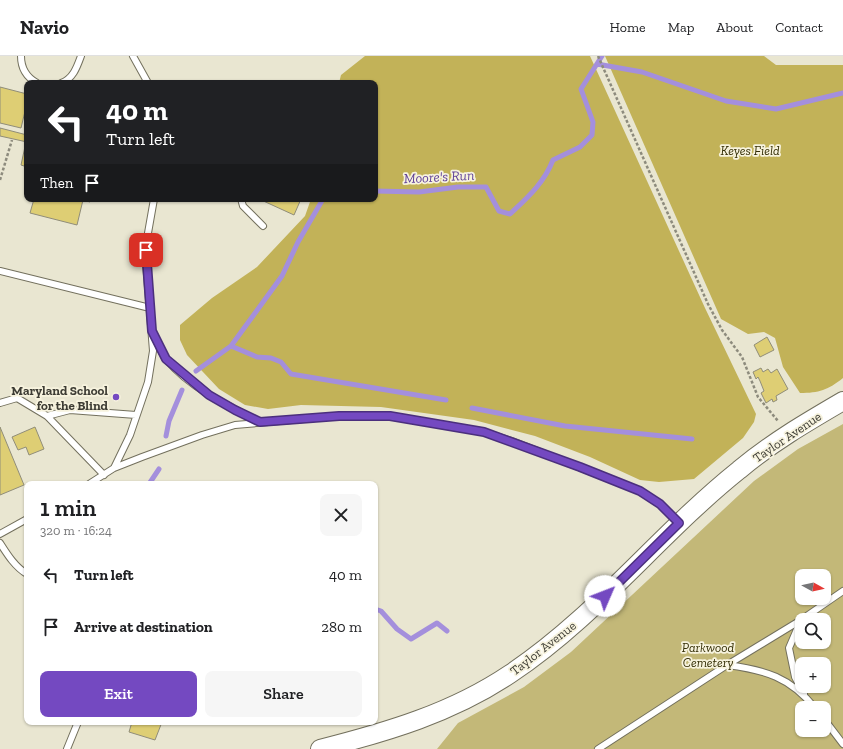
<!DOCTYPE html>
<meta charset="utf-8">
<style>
body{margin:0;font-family:"Zilla Slab",serif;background:#f6f6f6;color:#202124;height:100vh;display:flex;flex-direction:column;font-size:15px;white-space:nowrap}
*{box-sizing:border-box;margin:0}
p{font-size:13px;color:#757577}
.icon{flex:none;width:22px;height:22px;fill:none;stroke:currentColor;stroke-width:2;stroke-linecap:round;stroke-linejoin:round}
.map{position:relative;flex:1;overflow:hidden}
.drawer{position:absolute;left:24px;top:425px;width:354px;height:244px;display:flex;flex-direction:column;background:#fff;border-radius:8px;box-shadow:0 1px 3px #0004}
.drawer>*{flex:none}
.banner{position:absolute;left:24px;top:24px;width:354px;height:122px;border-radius:8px;box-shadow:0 1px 3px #0004;background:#202124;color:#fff;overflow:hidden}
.needle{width:26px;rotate:98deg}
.buttons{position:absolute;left:795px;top:513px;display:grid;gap:8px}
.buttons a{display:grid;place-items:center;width:36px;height:36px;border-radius:8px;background:#fff;box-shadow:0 1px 3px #0004;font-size:20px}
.pin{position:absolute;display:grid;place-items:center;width:34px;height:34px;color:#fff;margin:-17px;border-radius:8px;box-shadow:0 2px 6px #0006}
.me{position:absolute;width:44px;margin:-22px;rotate:46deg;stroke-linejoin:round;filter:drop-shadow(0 0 3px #0008)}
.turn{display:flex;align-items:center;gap:14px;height:84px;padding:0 16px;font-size:18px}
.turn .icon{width:52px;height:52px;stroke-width:2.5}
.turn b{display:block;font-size:28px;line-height:34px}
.then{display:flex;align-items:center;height:38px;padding:0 16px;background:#0003;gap:8px;font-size:15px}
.round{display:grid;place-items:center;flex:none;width:42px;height:42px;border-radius:8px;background:#f6f6f6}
.head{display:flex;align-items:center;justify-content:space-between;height:68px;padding:0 16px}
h1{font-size:24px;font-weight:600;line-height:30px}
.primary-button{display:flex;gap:8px;margin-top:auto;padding:8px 16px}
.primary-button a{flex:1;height:46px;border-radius:8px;background:#7449c1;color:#fff;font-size:16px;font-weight:600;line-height:46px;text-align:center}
.primary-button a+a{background:#f6f6f6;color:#202124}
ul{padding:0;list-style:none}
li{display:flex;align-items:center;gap:12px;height:52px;padding:0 16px}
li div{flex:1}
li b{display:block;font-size:15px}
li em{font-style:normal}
header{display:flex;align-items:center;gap:24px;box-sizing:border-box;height:56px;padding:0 20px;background:#fff;border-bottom:1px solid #e0e0e0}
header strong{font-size:19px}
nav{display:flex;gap:22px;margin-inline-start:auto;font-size:14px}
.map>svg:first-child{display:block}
.green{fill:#c3b878;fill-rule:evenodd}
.forest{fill:#c2b258}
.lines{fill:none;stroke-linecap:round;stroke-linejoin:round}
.stream{stroke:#a48fdc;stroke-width:5}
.building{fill:#dece74;stroke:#908d79}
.lane-casing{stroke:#73705d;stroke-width:8}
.secondary-casing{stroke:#73705d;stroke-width:20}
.path{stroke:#8d8b7d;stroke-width:2.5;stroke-dasharray:3 2;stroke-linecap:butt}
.lane{stroke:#fff;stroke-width:6}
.secondary{stroke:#fff;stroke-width:18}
.route-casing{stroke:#4b2f7d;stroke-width:10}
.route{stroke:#7449c1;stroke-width:7}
.poi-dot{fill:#7449c1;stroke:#f7f3de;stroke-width:1.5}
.labels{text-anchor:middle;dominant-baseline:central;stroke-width:3.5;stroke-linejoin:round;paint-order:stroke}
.park-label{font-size:13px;font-style:italic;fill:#342e05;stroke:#f7f3de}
.poi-label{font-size:13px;font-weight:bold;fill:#3d3c34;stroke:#f7f3de;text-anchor:end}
.street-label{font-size:13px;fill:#3d3c34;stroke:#f7f3de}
.water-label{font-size:14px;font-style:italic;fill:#5d3e98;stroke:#f7f3de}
</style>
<header>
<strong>Navio</strong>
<nav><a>Home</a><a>Map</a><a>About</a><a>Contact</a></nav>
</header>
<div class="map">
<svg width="843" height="693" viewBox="0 0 843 693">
<rect width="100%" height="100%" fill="#e9e6d1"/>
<path class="green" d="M 843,368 L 843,693 L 437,693 L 458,667 L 524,631 L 571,596 L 754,425 L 798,393 ZM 802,520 L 824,520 L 824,542 L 802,542 ZM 802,564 L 824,564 L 824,586 L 802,586 ZM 802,608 L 824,608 L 824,630 L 802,630 ZM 802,652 L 824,652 L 824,674 L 802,674 Z"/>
<path class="forest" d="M 365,0 L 590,0 L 705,252 L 756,358 L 754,366 L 743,382 L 694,423 L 659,426 L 640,424 L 590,401 L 535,380 L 474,364 L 381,351 L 301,349 L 268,353 L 245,349 L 219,333 L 187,299 L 180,284 L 180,269 L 212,242 L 257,211 L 305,160 L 311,143 L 375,143 L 375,27 L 339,27 L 341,19 Z
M 605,0 L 764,0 L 776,9 L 843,9 L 843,322 C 828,334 819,337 800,337 L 783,311 L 775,282 L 764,276 L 748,278 L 721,263 Z"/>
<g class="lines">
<path class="stream" d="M 597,8 L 642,16 L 726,45 L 776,53 L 843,37
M 375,135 L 419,136 L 458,131 L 486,131 L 499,155 L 510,158 C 528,141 544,127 553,104 L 580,91 L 592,79 L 593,66 L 581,33 L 602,0
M 231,290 L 257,301 L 271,302 L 281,306 L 291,318 L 446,344
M 196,315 L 231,290 L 282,220 L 298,186 L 323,143
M 472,352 L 565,370 L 692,383
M 166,380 L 169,365 L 182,334
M 149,428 L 159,413
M 375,553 L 381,555 L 397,573 L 411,583 L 437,567 L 447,575"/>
</g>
<path class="building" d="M 0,31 L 27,38 L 27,47 L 21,72 L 0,67 Z
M 0,72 L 27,79 L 27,86 L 0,80 Z
M 26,86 L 27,86 L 27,111 L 21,109 Z
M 34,143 L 91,143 L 90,146 L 83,144 L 77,169 L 30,157 Z
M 259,143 L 301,143 L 294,159 Z
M 767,281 L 774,294 L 760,301 L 754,289 Z
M 761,312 L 763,316 L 768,313 L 771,317 L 777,313 L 788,333 L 776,340 L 777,344 L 773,346 L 772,343 L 766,347 L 761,337 L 764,335 L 760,325 L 758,321 L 756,323 L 753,316 Z
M 0,371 L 24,429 L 0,439 Z
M 35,371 L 44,393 L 29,399 L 26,391 L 18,394 L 12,381 Z
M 132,666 L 162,666 L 155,684 L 129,676 Z"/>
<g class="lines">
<defs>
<path id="lane" d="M 21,0 C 21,12 26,21 37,27
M 133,0 L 148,27
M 61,27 C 73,23 77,11 81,0
M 241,143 L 243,150 L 263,170
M 0,215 L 150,252
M 154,278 C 158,286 161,297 167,304 C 189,331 228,350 260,366
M 0,347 L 17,342 L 47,360 L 104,419
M 47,360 L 70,354 L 136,359
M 114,412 L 130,379 L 148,326 L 153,295 L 145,194 L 154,143
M 89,428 L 114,412 L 142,401 L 202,379 L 235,369 L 339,360 L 390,360 L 484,376 L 512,385 L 640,435 L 660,448 L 678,465
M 0,478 L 27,463
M 0,487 C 7,498 15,511 27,518
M 801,564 L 789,592 L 795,621 L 804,638
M 727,609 L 801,564 L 843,535
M 824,663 L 843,688
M 67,693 L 78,666
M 598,693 L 727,609 C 765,614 790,621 815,652"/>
<path id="secondary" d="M 320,693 C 387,676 452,657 510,618 C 596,561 659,478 739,414 C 771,387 807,366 843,345"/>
</defs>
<use href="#lane" class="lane-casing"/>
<use href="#secondary" class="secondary-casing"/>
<path class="path" d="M 598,0 L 708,248 L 722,274 L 742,301 L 758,341 L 778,365
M 0,124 L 12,84"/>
<use href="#lane" class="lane"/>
<use href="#secondary" class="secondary"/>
</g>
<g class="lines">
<defs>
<path id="route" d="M 146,194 L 152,275 L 166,303 L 209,339 L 235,354 L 260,366 L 339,360 L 390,360 L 484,376 L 580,411 L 640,435 L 660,448 L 679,467 L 605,540"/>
</defs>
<use href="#route" class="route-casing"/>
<use href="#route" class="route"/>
</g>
<circle class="poi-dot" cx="116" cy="341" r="4"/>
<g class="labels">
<g class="park-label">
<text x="750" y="94">Keyes Field</text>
<text x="708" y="591">Parkwood<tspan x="708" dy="15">Cemetery</tspan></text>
</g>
<g class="poi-label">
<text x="108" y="334">Maryland School<tspan x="108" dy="15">for the Blind</tspan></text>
</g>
<g class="street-label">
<text transform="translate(787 381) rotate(-34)">Taylor Avenue</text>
<text transform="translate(543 592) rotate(-38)">Taylor Avenue</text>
</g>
<g class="water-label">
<text transform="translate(439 121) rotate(-3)">Moore's Run</text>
</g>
</g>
</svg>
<div class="buttons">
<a><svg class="needle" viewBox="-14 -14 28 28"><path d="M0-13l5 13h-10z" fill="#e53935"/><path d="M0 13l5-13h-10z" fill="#757577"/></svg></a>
<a><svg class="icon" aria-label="search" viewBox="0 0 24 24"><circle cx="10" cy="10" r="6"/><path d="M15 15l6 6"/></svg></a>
<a>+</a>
<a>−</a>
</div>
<div class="pin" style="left:146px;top:194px;background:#d93025"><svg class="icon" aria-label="arrive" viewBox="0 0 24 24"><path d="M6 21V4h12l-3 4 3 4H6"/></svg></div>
<svg class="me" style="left:605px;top:540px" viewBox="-20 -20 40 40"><circle r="19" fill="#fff"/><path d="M0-13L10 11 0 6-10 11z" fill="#7449c1"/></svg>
<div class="banner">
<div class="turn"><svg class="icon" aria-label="left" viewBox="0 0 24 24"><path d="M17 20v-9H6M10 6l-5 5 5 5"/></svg><div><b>40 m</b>Turn left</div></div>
<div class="then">Then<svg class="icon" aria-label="arrive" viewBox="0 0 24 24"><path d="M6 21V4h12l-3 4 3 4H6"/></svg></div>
</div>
<section class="drawer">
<div class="head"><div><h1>1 min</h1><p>320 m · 16:24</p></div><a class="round"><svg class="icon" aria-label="close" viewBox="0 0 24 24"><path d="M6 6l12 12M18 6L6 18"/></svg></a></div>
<ul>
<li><svg class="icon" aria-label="left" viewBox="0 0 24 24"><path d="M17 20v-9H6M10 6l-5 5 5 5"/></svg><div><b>Turn left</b></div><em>40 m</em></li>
<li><svg class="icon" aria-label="arrive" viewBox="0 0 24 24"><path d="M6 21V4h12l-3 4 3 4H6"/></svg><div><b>Arrive at destination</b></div><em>280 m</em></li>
</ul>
<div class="primary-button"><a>Exit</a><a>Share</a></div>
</section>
</div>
